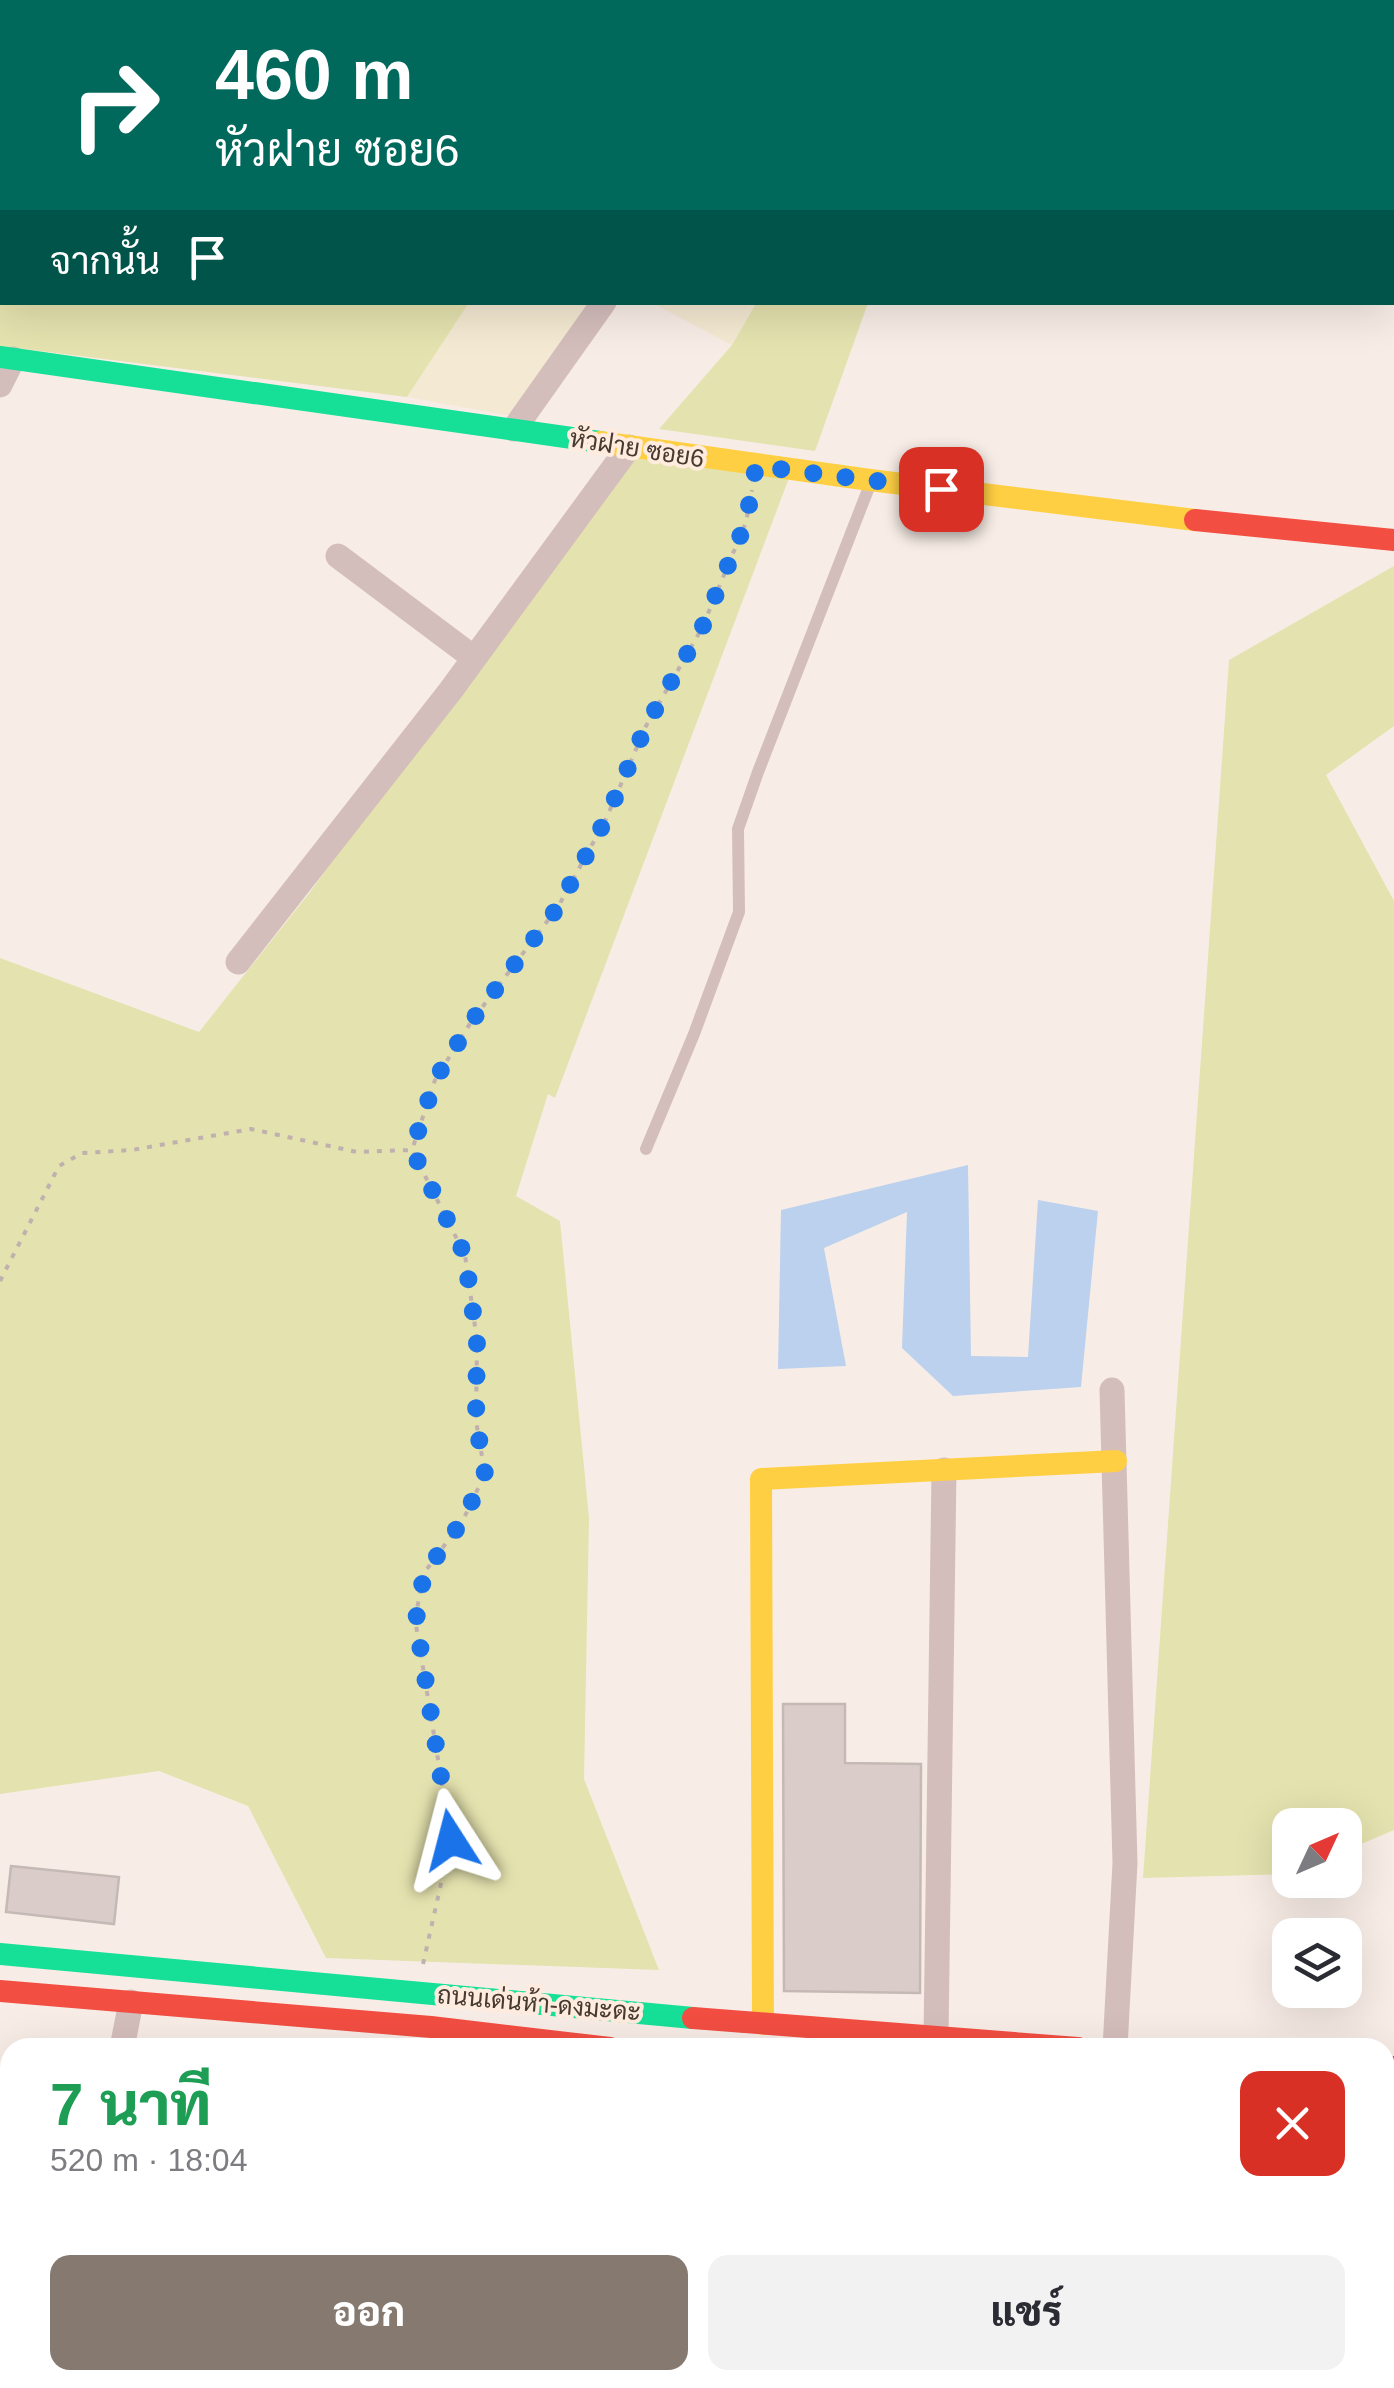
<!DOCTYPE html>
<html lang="th">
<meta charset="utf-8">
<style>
body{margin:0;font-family:Arial,Sarabun,sans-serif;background:#f2f2f3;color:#2b2b33;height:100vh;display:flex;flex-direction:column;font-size:38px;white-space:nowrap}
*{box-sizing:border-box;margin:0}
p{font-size:32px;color:#7c7c81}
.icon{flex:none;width:55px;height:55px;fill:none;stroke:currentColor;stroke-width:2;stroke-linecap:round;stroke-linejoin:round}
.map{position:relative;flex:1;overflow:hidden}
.drawer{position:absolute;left:0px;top:2038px;width:1395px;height:352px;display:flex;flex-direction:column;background:#fff;border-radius:30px 30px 0 0;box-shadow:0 10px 40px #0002}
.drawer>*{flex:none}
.top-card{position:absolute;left:0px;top:0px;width:1395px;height:305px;box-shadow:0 10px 40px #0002;background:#00695c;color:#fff;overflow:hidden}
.needle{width:65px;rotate:46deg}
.controls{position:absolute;left:1272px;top:1808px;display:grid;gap:20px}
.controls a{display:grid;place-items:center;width:90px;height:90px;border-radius:20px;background:#fff;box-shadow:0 10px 40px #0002;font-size:50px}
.pin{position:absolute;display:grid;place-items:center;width:85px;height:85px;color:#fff;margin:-42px;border-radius:20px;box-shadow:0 5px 15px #0006}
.me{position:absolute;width:110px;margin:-55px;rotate:351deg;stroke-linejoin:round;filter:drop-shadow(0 0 8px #0008)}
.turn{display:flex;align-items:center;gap:35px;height:210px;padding:0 50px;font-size:45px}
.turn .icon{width:130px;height:130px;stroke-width:2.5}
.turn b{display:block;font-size:70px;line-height:85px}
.then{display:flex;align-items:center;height:95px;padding:0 50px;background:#0003;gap:20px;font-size:38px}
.round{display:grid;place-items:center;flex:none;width:105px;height:105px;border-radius:20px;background:#f2f2f3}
.head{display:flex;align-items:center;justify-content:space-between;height:170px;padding:0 50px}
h1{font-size:60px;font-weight:800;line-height:75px;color:#1e9e55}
.primary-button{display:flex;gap:20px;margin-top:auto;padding:20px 50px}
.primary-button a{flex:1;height:115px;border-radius:20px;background:#857970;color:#fff;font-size:40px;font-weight:800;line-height:115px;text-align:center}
.primary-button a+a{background:#f2f2f3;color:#2b2b33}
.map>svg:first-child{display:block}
.green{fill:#e4e2ae}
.sand{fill:#f4e9d2}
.water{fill:#bbd1ee}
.building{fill:#dacdc9;stroke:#c5b9b5;stroke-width:2.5}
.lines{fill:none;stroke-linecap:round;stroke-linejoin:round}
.path{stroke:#c1b1ae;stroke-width:4;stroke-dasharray:5 8;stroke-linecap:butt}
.lane{stroke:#d4bebc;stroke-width:12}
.street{stroke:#d4bebc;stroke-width:25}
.fast{stroke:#16e098;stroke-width:22}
.slow{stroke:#ffcf43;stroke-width:22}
.jam{stroke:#f24e42;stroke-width:22}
.route{stroke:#1a73e8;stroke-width:18;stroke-dasharray:0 32.4}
.labels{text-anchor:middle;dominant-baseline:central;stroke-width:8;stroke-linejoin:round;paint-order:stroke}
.street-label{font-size:25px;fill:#473a31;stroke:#ffecdf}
</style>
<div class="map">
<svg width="1394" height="2388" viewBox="0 0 1394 2388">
<rect width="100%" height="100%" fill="#f8ede6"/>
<path class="green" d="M 72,0 L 465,0 L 470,2 L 71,2 Z
M 2,141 L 2,302 L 469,303 L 407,397 L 0,346 L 0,146 Z
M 756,303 L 868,303 L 815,451 L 659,429 L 732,345 Z
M 629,447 L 792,470 L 555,1098 L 548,1094 L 516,1196 L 560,1221 L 589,1518 L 584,1779 L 659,1970 L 326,1958 L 248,1806 L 159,1771 L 0,1794 L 0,958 L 199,1032 L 310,892 Z
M 1394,566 L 1394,726 L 1326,775 L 1394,901 L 1394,1830 L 1345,1851 L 1345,1825 L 1290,1825 L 1290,1874 L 1143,1878 L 1229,660 Z
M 410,2380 L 566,2380 L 567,2388 L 408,2388 Z"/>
<path class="sand" d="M 469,303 L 591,303 L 512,416 L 407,397 Z
M 652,303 L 756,303 L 732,345 Z"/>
<path class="water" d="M 968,1165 L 971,1356 L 1028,1357 L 1038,1200 L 1098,1211 L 1081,1387 L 953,1396 L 902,1348 L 907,1212 L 824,1248 L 846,1366 L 778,1369 L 781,1210 Z"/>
<path class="building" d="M 783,1704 L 845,1704 L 845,1763 L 921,1764 L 920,1993 L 784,1991 Z
M 11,1866 L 119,1877 L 114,1924 L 6,1912 Z"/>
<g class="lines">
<path class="path" d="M 0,1281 L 59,1166 L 82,1153 L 132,1150 L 251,1129 L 357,1152 L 412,1150
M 423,1964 L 451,1839 L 415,1619 L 424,1573 L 463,1520 L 485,1474 L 476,1421 L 477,1341 L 465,1255 L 412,1150 L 435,1080 L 471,1022 L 558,907 L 606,819 L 646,726 L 702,628 L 746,522 L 752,490
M 661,2380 L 661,2388"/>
<path class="lane" d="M 646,1149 L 694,1034 L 739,912 L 738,829 L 758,772 L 871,482
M 1385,2228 L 1394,2229
M 1385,2349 L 1394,2308
M 397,2388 L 398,2380
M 858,2388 L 858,2380
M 1239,2388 L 1241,2380
M 1376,2388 L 1378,2380"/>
<path class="street" d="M 549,2 L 550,0
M 757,2 L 758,0
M 0,385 L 13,359
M 514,429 L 604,302
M 338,556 L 474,658
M 238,962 L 451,690 L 629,447
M 1112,1390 L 1125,1863 L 1115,2048
M 936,2037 L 944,1470
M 122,2048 L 131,2002"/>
<path class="fast" d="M 0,357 L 600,442
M 0,1954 L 693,2018
M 1385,2104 L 1394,2104"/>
<path class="slow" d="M 600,442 L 870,480 L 1195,520
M 763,2024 L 761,1479 L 1116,1461"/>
<path class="jam" d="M 1195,520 L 1394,540
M 0,1991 L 431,2027 L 610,2048
M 693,2018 L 1078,2048
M 1385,2067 L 1394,2067"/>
</g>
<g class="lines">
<path class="route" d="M 451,1840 L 416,1620 L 424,1574 L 463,1520 L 485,1474 L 476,1421 L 477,1341 L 465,1255 L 412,1150 L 435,1080 L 471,1022 L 558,907 L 606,819 L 646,726 L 702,628 L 746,522 L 756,466 L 941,489"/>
</g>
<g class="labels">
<g class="street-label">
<text transform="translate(637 448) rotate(9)">หัวฝาย ซอย6</text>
<text transform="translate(539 2003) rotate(5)">ถนนเด่นห้า-ดงมะดะ</text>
</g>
</g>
</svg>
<div class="controls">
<a><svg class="needle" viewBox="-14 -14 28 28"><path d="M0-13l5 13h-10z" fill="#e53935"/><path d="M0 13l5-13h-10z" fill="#7c7c81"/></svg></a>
<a><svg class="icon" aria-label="layers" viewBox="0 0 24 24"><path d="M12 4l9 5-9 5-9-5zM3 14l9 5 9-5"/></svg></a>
</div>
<div class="pin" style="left:941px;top:489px;background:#d93025"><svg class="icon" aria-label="arrive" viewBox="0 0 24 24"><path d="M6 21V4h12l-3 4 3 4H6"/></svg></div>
<svg class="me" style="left:451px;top:1840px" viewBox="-20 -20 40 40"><path d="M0-17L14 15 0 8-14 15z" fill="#1a73e8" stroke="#fff" stroke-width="4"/></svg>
<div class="top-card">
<div class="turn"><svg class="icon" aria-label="right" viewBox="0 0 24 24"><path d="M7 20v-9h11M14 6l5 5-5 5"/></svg><div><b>460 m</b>หัวฝาย ซอย6</div></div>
<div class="then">จากนั้น<svg class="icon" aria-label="arrive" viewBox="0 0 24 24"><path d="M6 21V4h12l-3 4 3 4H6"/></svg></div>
</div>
<section class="drawer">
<div class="head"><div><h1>7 นาที</h1><p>520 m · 18:04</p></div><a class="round" style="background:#d93025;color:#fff"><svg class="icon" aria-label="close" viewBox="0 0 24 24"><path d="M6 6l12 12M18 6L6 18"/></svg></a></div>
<div class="primary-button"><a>ออก</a><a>แชร์</a></div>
</section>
</div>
